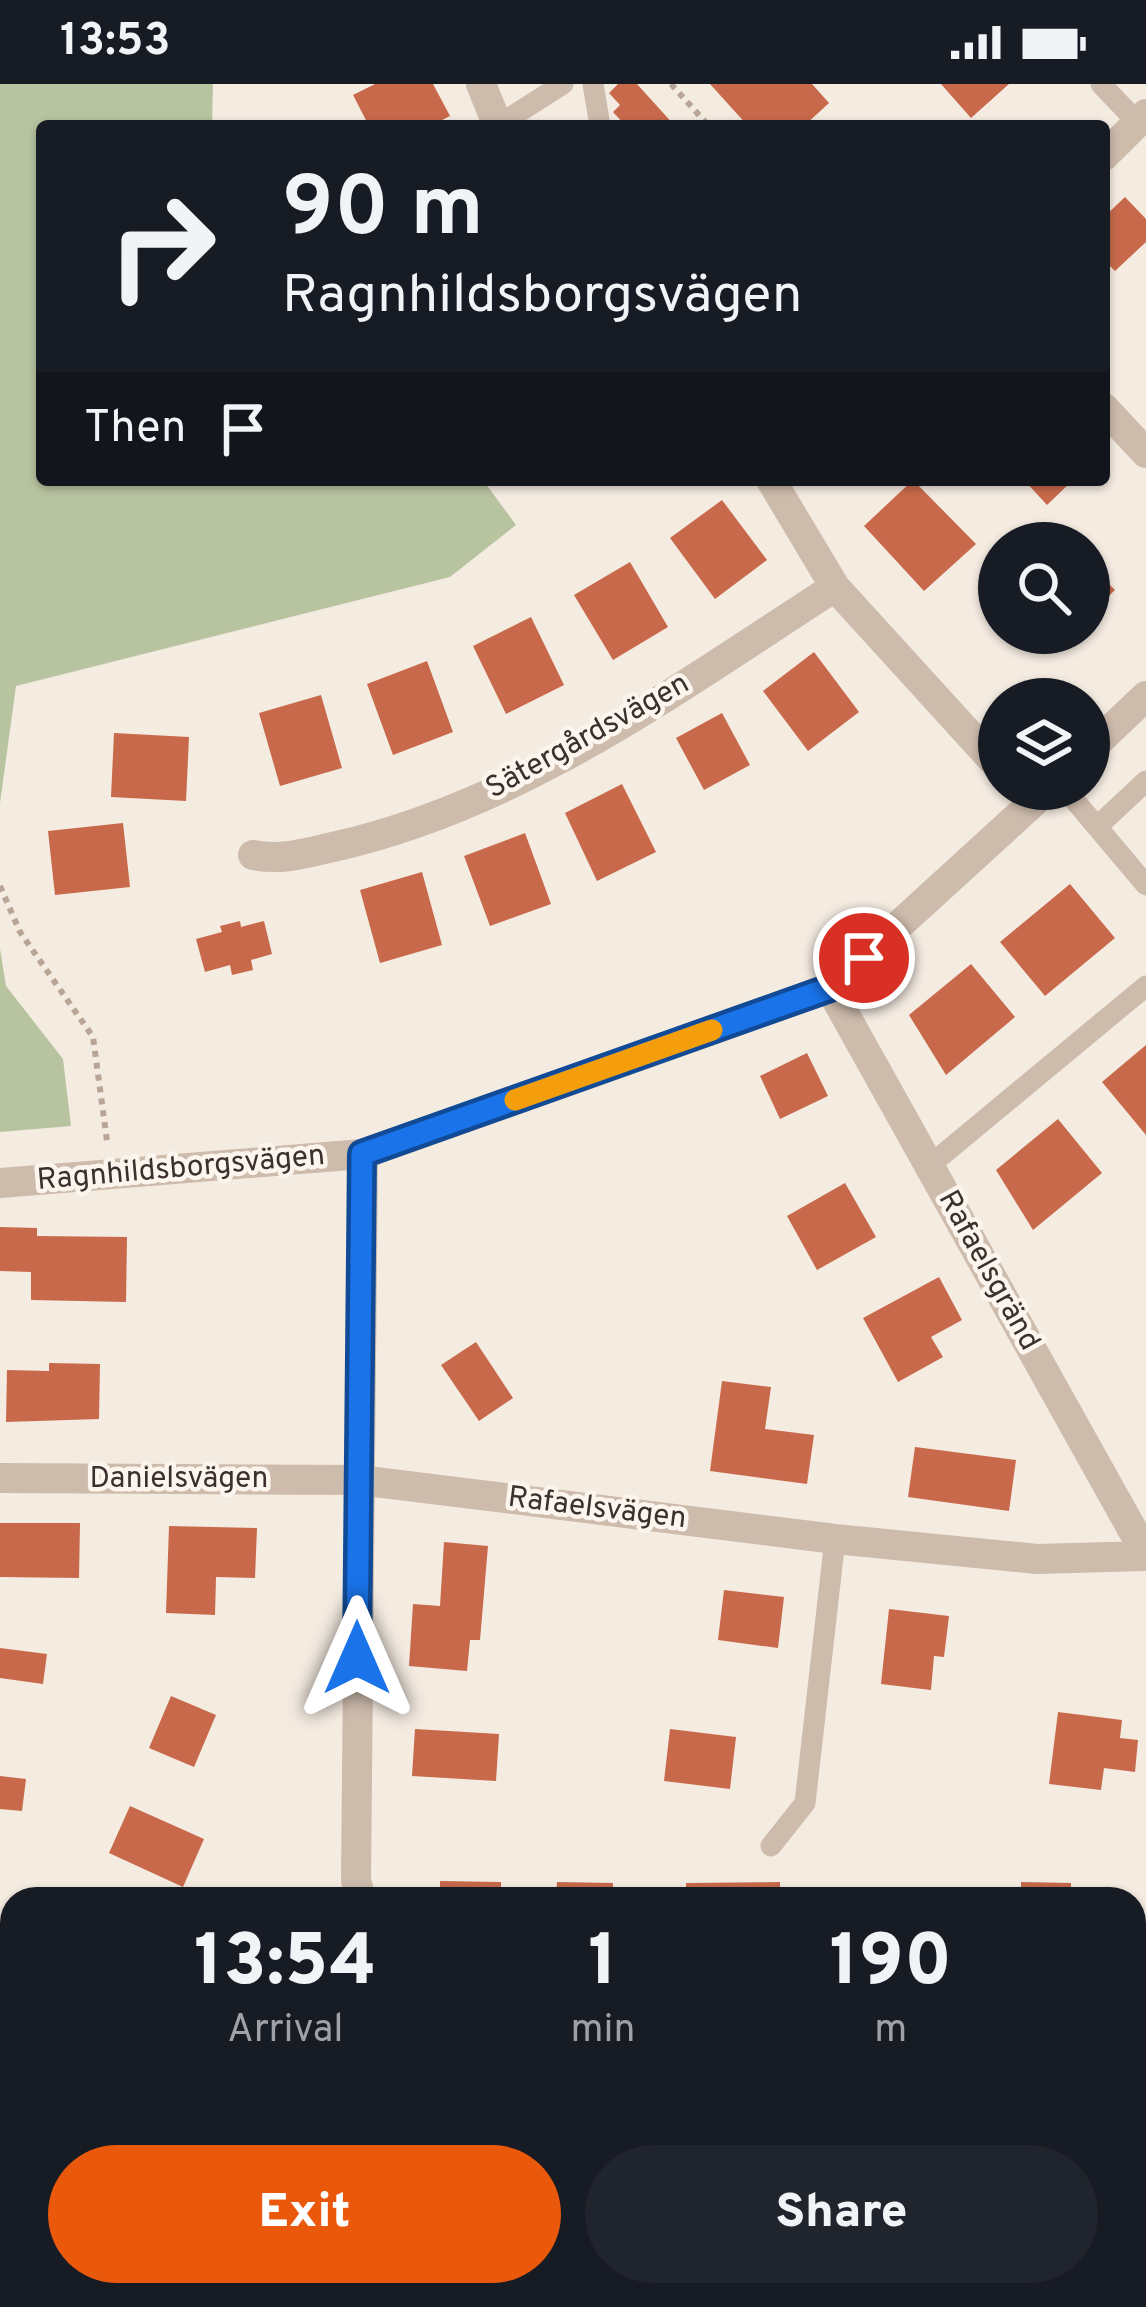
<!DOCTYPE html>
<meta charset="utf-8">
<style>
body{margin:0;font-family:Overpass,sans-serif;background:#20242c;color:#f1f3f6;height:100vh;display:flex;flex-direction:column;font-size:45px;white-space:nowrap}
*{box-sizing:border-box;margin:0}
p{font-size:39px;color:#9ea1a6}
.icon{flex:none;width:66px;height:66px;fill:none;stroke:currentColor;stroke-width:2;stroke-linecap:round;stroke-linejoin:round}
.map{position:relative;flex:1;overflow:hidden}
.panel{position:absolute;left:0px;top:1803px;width:1146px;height:420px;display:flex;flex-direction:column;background:#171b24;border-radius:36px 36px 0 0;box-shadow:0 3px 9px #0004}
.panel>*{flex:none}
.top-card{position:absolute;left:36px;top:36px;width:1074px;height:366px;border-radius:12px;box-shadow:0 3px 9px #0004;background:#171b24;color:#f1f3f6;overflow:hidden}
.fabs{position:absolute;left:978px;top:438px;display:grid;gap:24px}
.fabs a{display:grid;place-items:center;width:132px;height:132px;border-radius:50%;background:#171b24;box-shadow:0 3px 9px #0004;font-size:60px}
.pin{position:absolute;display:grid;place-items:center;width:102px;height:102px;color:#fff;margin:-51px;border:6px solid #fff;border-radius:50%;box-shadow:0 3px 12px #0007}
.me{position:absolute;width:132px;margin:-66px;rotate:0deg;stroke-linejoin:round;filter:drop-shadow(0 0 9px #0008)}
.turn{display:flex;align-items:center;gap:42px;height:252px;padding:0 48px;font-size:54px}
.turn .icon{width:156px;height:156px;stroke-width:2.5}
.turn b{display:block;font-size:84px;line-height:102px}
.then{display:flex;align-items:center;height:114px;padding:0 48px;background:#0003;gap:24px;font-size:45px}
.eta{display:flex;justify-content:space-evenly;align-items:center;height:204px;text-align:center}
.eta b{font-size:72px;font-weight:800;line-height:84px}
.action{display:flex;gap:24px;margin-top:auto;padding:24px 48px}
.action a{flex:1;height:138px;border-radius:72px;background:#ea580c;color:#fff;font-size:48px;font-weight:800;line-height:138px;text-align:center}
.action a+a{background:#20242c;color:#f1f3f6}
.status{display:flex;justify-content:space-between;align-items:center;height:84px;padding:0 60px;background:#171b24;direction:ltr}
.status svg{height:33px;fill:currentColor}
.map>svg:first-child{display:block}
.green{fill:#b8c4a0}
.building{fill:#c8694b}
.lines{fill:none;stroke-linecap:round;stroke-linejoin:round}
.path{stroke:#b9a596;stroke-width:6;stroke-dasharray:6 6;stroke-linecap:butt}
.service{stroke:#cdbbac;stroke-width:21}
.minor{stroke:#cdbbac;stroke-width:30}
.tertiary{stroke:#cdbbac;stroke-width:30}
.route-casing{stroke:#114b97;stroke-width:30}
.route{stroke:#1a73e8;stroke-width:21}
.slow{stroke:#f59e0b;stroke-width:21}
.labels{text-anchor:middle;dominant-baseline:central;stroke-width:9;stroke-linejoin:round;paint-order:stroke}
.street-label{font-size:30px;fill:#3b302b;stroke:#fbf5ee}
</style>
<div class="status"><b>13:53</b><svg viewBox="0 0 49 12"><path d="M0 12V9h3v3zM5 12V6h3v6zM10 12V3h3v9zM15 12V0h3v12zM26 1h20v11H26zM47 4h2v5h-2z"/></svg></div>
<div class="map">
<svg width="1146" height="2223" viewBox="0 0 1146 2223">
<rect width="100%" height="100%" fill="#f4ebe1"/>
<path class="green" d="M 0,0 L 213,0 L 212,42 L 42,42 L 42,396 L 483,396 L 516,441 L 450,493 L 16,602 L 0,719 Z
M 0,865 L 6,902 L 63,975 L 71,1042 L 0,1048 Z
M 12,2131 L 12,2211 L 136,2211 L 142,2223 L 0,2223 L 0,2134 Z"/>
<path class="building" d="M 375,0 L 433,0 L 450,32 L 430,42 L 369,42 L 353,11 Z
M 618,0 L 637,0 L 675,42 L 626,42 L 613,28 L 620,21 L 609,9 Z
M 710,0 L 812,0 L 829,19 L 804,42 L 748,42 Z
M 941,0 L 1009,0 L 971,34 Z
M 1125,113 L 1146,135 L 1146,158 L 1115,187 L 1104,176 L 1104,133 Z
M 913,396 L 976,460 L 924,507 L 864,442 Z
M 1024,396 L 1073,396 L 1047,421 Z
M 722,416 L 767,476 L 715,515 L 670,454 Z
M 630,478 L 668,543 L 613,576 L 574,511 Z
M 1089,480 L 1115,506 L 1089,531 Z
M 531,533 L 564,601 L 506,630 L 473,562 Z
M 814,568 L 859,628 L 808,667 L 763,607 Z
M 427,577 L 453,648 L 393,671 L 367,600 Z
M 321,611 L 342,684 L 280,702 L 259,629 Z
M 722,629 L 750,681 L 704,706 L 676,654 Z
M 114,649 L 189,653 L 186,717 L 111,713 Z
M 622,700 L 656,768 L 597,797 L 565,729 Z
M 123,739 L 130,803 L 55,811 L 48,747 Z
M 525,749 L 551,820 L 490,842 L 464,772 Z
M 422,788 L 442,861 L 380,879 L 360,806 Z
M 1070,800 L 1115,854 L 1045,912 L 1000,858 Z
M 240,837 L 241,843 L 264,837 L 272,870 L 251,876 L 253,886 L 232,891 L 230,881 L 205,888 L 196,855 L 222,848 L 220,842 Z
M 971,880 L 1015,933 L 946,991 L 909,931 Z
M 1146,961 L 1146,1051 L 1102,998 Z
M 807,969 L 828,1012 L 780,1035 L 760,992 Z
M 1058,1035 L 1102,1089 L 1033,1146 L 996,1086 Z
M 845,1099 L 876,1153 L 817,1186 L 787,1132 Z
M 0,1143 L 37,1144 L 37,1152 L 127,1153 L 126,1218 L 31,1216 L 31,1188 L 0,1187 Z
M 939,1193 L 962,1236 L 931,1253 L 943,1273 L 898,1298 L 863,1234 Z
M 476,1258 L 513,1314 L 479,1337 L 441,1281 Z
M 49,1279 L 100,1280 L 99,1335 L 6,1338 L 7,1286 L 49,1287 Z
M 722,1297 L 771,1303 L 765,1345 L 814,1351 L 807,1400 L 710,1387 Z
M 915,1363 L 1016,1376 L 1009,1427 L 908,1413 Z
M 0,1439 L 80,1439 L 79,1494 L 0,1493 Z
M 169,1442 L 257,1444 L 255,1494 L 216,1493 L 215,1531 L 166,1529 Z
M 444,1458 L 488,1462 L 480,1556 L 470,1556 L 467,1587 L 409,1582 L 413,1520 L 440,1522 Z
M 724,1506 L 784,1513 L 778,1564 L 718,1556 Z
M 889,1525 L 949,1532 L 944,1573 L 934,1572 L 931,1606 L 881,1600 Z
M 0,1564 L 47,1570 L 43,1600 L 0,1594 Z
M 171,1612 L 216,1631 L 194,1683 L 149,1664 Z
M 1058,1628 L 1122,1636 L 1120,1654 L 1138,1656 L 1135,1688 L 1104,1684 L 1101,1706 L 1049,1700 Z
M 415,1645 L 499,1650 L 496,1697 L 412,1692 Z
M 670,1645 L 736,1653 L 730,1705 L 664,1697 Z
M 0,1692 L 26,1695 L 22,1727 L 0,1725 Z
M 130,1722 L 204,1755 L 183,1803 L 109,1769 Z
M 440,1797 L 501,1798 L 501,1815 L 440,1815 Z
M 557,1798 L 613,1799 L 613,1815 L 556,1815 Z
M 780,1798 L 780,1815 L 686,1815 L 686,1799 Z
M 1021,1798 L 1071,1799 L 1071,1815 L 1021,1815 Z
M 246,2211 L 266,2211 L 271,2223 L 218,2223 Z
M 345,2211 L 396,2211 L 400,2223 L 349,2223 Z"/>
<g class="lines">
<path class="path" d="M 671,0 L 709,42
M 0,802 L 20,848 L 93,953 L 107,1057
M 1134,1951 L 1146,1952"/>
<path class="service" d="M 593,0 L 600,42
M 1101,0 L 1138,39
M 497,42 L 563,0
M 1065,705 L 1146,801
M 1099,741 L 1146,697
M 929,1082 L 1146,902
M 771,1762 L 805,1719 L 835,1455
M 0,1989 L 12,1984"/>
<path class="minor" d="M 481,0 L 498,42
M 1104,72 L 1146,30
M 1104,324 L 1146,369
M 771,396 L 835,503 L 999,683
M 253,771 C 281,777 306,769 333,763 C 519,722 678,604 835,503
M 830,904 L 1146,1470
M 0,1394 L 359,1396 L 835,1455 L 1037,1475 L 1146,1472
M 361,1815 L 356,1796 L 363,1070
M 0,1909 L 12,1923
M 494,2211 L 498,2223"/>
<path class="tertiary" d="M 1089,666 L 1146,612
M 0,1099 L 363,1070 L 830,904 L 1048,705"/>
</g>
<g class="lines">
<defs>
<path id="route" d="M 357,1574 L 362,1070 L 830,904 L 864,874"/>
</defs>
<use href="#route" class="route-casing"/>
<use href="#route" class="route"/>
<path class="slow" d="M 515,1016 L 712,946"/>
</g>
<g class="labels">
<g class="street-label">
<text transform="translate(588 653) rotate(-29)">Sätergårdsvägen</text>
<text transform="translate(181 1085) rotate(-5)">Ragnhildsborgsvägen</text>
<text transform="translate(988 1187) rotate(61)">Rafaelsgränd</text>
<text x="179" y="1395">Danielsvägen</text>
<text transform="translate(597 1425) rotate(7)">Rafaelsvägen</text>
</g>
</g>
</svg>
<div class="fabs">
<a><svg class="icon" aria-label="search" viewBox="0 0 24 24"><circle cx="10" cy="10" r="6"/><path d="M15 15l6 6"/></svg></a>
<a><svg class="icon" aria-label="layers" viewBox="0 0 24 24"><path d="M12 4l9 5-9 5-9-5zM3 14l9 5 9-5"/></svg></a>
</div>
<div class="pin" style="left:864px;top:874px;background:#d93025"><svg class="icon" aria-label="arrive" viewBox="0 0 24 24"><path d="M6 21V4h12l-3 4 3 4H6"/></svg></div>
<svg class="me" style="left:357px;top:1574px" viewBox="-20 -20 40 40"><path d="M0-17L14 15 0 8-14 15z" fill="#1a73e8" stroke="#fff" stroke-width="4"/></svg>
<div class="top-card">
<div class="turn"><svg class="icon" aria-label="right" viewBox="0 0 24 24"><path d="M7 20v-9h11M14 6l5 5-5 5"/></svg><div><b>90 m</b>Ragnhildsborgsvägen</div></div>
<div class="then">Then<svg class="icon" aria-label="arrive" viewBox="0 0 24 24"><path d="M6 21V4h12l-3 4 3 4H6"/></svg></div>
</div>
<section class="panel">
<div class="eta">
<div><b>13:54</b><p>Arrival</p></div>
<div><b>1</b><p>min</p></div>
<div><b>190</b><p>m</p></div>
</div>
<div class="action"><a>Exit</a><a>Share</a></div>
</section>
</div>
